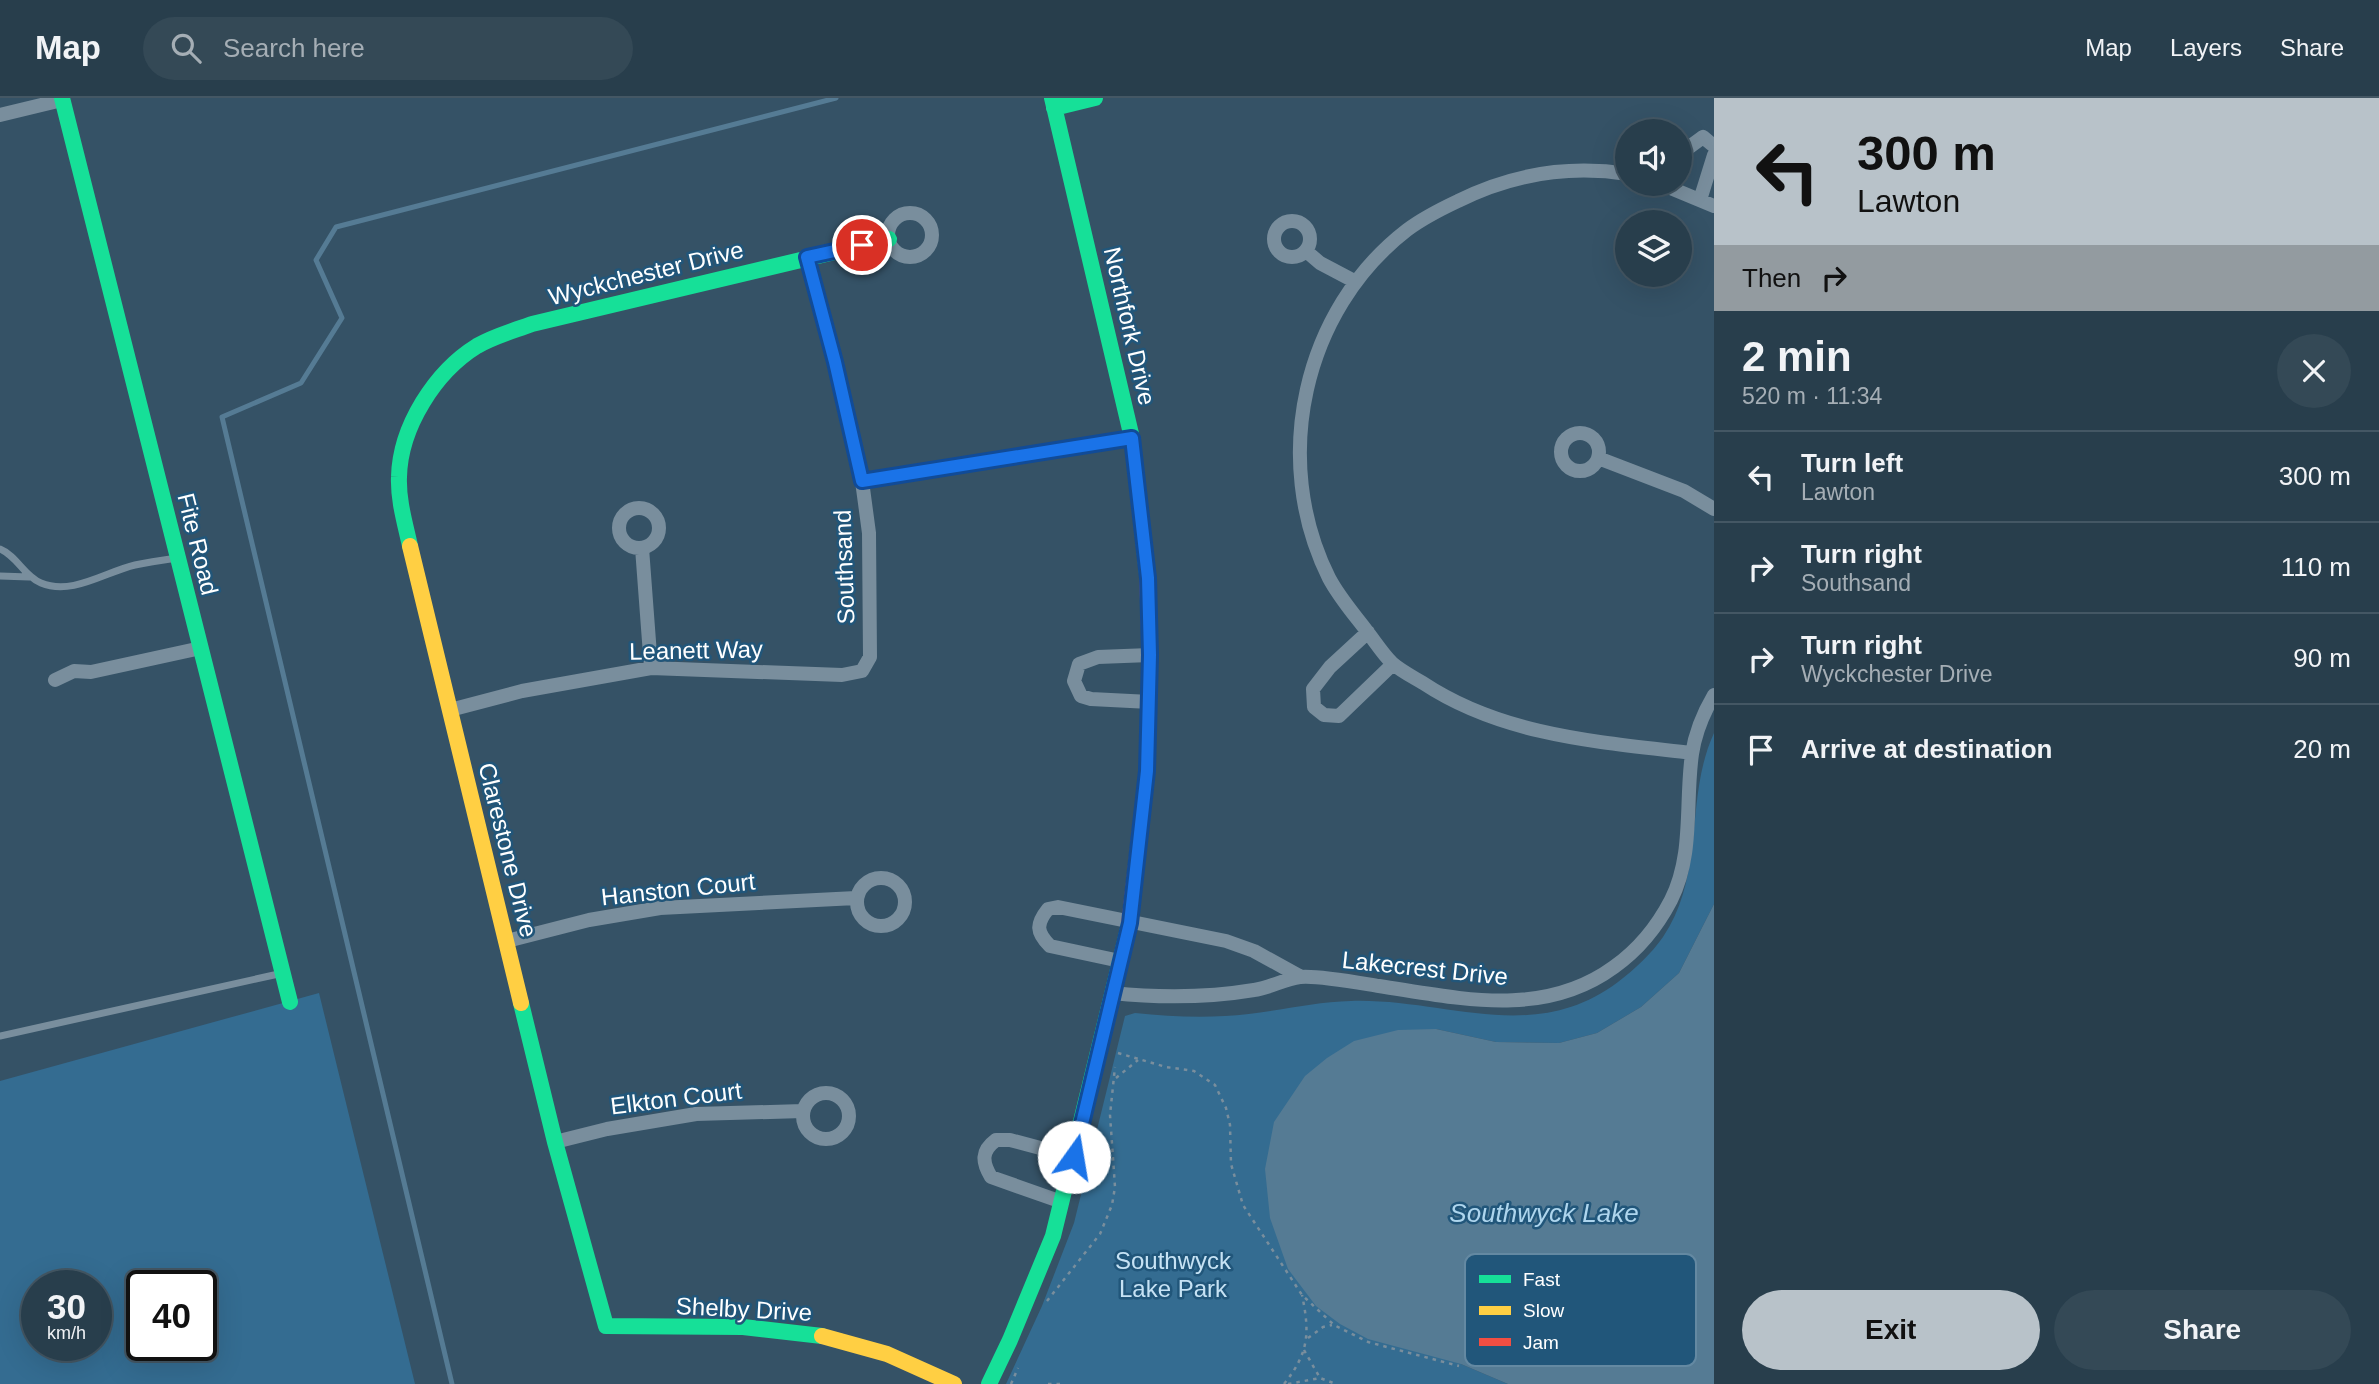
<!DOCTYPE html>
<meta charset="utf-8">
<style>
body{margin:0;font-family:Arial,sans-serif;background:#344956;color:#f1f3f6;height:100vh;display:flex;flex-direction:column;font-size:26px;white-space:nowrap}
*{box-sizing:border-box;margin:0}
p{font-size:23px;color:#a5aeb5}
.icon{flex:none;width:38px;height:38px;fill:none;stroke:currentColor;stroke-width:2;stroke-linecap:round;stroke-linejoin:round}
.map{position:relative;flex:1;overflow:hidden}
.details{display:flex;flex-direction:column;background:#283e4c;width:665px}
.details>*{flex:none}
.top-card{background:#b8c2c9;color:#111;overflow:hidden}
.buttons{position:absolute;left:1615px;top:21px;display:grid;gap:14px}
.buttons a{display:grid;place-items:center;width:77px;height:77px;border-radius:50%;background:#283e4c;box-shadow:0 7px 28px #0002,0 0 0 2px #445764;font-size:35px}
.speed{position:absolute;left:21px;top:1172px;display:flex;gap:14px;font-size:35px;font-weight:700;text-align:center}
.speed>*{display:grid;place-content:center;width:91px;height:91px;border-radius:50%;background:#283e4c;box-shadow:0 7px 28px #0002,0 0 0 2px #445764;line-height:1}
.speed small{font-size:18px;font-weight:400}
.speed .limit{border:4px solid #111;border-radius:10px;background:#fff;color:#111}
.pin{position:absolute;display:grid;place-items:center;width:60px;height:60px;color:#fff;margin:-30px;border:4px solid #fff;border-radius:50%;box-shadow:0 2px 7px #0007}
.me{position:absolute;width:77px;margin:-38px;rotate:13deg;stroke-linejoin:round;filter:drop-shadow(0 0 5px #0008)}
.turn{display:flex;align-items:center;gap:24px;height:147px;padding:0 28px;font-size:32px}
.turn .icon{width:91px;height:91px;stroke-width:2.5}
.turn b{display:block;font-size:49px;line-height:60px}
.then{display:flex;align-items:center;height:66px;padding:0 28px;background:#0003;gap:14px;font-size:26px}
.round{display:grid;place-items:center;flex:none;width:74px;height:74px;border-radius:37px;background:#344956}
.head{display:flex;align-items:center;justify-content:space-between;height:119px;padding:0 28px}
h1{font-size:42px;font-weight:800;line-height:52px}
.action{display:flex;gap:14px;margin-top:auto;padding:14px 28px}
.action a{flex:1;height:80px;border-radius:42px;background:#b8c2c9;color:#111;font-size:28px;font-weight:800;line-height:80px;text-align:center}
.action a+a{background:#344956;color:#f1f3f6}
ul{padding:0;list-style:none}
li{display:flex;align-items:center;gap:21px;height:91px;padding:0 28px;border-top:2px solid #445764}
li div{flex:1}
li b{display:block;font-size:26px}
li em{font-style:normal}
header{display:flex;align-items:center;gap:42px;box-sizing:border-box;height:98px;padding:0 35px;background:#283e4c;border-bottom:2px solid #445764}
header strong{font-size:33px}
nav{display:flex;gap:38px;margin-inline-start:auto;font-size:24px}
.search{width:490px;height:63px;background:#344956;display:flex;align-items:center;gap:18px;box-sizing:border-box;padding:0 24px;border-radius:38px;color:#a5aeb5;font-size:26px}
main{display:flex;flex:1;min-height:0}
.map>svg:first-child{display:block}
.green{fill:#346c91;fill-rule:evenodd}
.water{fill:#557b94}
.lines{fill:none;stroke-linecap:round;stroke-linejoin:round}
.stream{stroke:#557b94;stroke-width:5}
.path{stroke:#798e9d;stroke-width:2.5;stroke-dasharray:3.5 5;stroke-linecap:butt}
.lane{stroke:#798e9d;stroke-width:7}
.street{stroke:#798e9d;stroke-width:14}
.fast{stroke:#16e098;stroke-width:16}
.slow{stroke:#ffcf43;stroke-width:16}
.jam{stroke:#f24e42;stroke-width:16}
.route-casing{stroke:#114b97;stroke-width:18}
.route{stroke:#1a73e8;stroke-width:12}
.labels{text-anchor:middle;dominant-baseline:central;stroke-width:5;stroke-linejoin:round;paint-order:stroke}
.street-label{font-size:24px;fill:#fff;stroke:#21567a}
.park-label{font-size:24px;fill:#c6e2f4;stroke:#21567a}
.water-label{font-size:26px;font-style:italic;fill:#aed5ed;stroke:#21567a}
.key{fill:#21567a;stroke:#6489a2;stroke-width:2}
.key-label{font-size:19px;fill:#fff}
</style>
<header>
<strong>Map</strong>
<div class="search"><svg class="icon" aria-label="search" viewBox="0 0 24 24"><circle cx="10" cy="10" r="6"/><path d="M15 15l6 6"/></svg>Search here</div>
<nav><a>Map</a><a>Layers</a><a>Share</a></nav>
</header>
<main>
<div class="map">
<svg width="1714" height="1286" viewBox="0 0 1714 1286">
<rect width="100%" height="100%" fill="#355266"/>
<path class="green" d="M 1714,635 L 1714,806 L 1679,875 L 1641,909 L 1597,935 L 1559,945 L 1496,944 L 1436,931 L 1461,1266 L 1508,1286 L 1006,1286 L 1042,1208 L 1074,1125 L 1125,918 L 1135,915 C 1165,918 1195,920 1225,918 C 1268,916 1309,904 1351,903 C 1445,900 1533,948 1618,884 C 1635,871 1651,856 1663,839 C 1706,775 1684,700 1714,635 Z
M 319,895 L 415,1286 L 0,1286 L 0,983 ZM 37,1188 L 96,1188 L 96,1248 L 37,1248 ZM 142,1188 L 201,1188 L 201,1248 L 142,1248 Z"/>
<path class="water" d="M 1714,806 L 1714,1286 L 1508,1286 L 1461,1266 L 1368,1241 L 1340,1226 L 1316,1208 L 1288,1171 L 1270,1120 L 1265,1071 L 1274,1024 L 1305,978 L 1327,960 L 1354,943 L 1398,932 L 1436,931 L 1496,944 L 1559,945 L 1597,935 L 1641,909 L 1679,875 Z"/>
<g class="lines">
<path class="stream" d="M 452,1286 L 222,319 L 301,285 L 342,220 L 316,162 L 336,129 L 836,0"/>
<path class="path" d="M 1118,955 L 1166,969 L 1194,973 L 1215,987 L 1226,1010 L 1230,1027 L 1231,1066 L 1243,1107 L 1302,1197 L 1334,1227 L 1368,1244 L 1459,1268
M 1116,980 L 1138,962
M 1047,1203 L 1100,1136 L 1112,1107 L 1115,1089 L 1110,1017 L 1115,969
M 1308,1240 L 1323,1229 L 1332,1227
M 1304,1252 L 1320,1280
M 1011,1286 L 1018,1270
M 1048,1286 L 1065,1286
M 1284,1286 C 1309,1255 1310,1235 1302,1197
M 1288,1286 L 1320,1280 L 1336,1286"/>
<path class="lane" d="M 0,451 C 17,458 24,478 41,485 C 72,498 105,474 135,467 C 149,464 163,462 177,460
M 0,478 L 29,479
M 0,938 L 283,875"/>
<path class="street" d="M 0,17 L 62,2
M 1680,65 L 1688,50 L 1703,39 L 1714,48
M 1628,76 C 1569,67 1512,76 1458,103 C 1441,111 1423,120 1407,132 C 1303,212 1270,362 1329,480 C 1339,499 1353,515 1366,532 C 1374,542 1382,555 1392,565 C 1401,573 1413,579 1423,585 C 1503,638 1599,644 1692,655
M 1661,86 L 1714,108
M 1700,102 L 1714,57
M888 137a22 22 0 1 1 44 0a22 22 0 1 1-44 0Z
M1274 141a18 18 0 1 1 36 0a18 18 0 1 1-36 0Z
M 1306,153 L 1320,165 L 1356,184
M1561 354a19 19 0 1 1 38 0a19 19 0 1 1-38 0Z
M 1598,360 L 1684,393 L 1714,411
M 862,383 L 1132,340
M619 430a20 20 0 1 1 40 0a20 20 0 1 1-40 0Z
M 642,450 L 651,570
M 1368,534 L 1330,569 L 1313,591 L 1314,609 L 1324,617 L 1339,618 L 1393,566
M 55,582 L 74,573 L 91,574 L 201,550
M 1150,604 L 1091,601 L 1081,598 L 1074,583 L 1079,566 L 1098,559 L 1150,557
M 450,612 L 522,593 L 651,570 L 842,577 L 862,573 L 870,559 L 869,435 L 862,383 L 835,263 L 807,159
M857 804a24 24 0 1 1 48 0a24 24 0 1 1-48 0Z
M 507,843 L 589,822 L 660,810 L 856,800
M 1120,863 L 1050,848 C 1036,834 1036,826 1048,811 L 1058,809 L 1226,843 L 1254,853 L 1301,879
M 1112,895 C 1160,900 1206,900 1254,892 C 1270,890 1284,881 1300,879 C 1317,877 1360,885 1379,888 C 1459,900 1543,921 1614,869 C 1638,852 1657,829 1671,802 C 1694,757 1685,704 1692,656 C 1695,636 1704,614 1714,597
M803 1018a23 23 0 1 1 46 0a23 23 0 1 1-46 0Z
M 555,1044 L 607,1031 L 696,1016 L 803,1013
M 1062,1104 L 991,1079 C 982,1064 981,1053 996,1042 L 1010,1042 L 1074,1059"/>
<path class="fast" d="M 62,0 L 290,904
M 1052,0 L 1132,340 L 1147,475
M 1054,10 L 1095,0
M 410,448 C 405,425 398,402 399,379 C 400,329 435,274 477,248 C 494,238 513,233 532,226 L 889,141
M 521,905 L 555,1044 L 606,1228 L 743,1229 L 822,1238
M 989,1286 L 1010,1242 L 1053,1138 L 1129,827"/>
<path class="slow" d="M 410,448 L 521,905
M 822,1238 L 887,1256 L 954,1286"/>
<path class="jam" d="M 1129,827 L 1147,673 L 1150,557 L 1147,475"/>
</g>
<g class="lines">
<defs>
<path id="route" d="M 862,147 L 807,159 L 835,264 L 862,383 L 1132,340 L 1148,480 L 1150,557 L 1147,673 L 1130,825 L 1074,1059"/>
</defs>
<use href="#route" class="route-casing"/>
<use href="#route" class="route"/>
</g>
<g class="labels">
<g class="street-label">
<text transform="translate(646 175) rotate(-14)">Wyckchester Drive</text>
<text transform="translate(1130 228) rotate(77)">Northfork Drive</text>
<text transform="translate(198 446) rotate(76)">Fite Road</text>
<text transform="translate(844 469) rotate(-92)">Southsand</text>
<text transform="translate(696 552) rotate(-1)">Leanett Way</text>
<text transform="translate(508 752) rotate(76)">Clarestone Drive</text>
<text transform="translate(678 791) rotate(-6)">Hanston Court</text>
<text transform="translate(1425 870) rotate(6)">Lakecrest Drive</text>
<text transform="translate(676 1000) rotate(-7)">Elkton Court</text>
<text transform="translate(744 1211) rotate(3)">Shelby Drive</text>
</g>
<g class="park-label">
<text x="1173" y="1162">Southwyck<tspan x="1173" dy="28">Lake Park</tspan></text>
</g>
<g class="water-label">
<text x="1544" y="1115">Southwyck Lake</text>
</g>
</g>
<rect x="1465" y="1156" width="231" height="112" rx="10" class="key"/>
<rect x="1479" y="1177" width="32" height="8" fill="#16e098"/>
<rect x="1479" y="1208" width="32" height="9" fill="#ffcf43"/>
<rect x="1479" y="1240" width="32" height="8" fill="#f24e42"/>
<g class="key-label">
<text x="1523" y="1188">Fast</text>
<text x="1523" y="1219">Slow</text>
<text x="1523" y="1251">Jam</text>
</g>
</svg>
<div class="buttons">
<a><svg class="icon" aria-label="sound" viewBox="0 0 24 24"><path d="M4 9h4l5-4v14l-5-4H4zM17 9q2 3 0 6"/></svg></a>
<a><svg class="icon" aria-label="layers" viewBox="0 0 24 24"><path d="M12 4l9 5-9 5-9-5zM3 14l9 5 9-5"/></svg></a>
</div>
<div class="speed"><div>30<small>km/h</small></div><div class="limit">40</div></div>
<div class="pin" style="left:862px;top:147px;background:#d93025"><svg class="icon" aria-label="arrive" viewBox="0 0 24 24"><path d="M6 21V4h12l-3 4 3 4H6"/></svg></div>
<svg class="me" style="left:1074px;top:1059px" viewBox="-20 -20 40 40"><circle r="19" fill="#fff"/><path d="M0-13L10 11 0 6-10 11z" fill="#1a73e8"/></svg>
</div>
<section class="details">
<div class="top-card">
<div class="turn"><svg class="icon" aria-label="left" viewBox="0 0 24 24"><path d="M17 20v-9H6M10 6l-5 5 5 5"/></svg><div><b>300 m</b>Lawton</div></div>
<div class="then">Then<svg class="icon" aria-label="right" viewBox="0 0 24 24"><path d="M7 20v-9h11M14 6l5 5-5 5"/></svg></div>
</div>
<div class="head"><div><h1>2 min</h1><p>520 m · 11:34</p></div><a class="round"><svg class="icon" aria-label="close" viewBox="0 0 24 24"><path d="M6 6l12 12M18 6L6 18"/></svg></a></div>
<ul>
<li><svg class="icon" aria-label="left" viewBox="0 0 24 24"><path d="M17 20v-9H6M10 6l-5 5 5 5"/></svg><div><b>Turn left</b><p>Lawton</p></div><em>300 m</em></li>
<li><svg class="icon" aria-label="right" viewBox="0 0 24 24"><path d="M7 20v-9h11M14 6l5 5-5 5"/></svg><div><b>Turn right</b><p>Southsand</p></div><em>110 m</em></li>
<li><svg class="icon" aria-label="right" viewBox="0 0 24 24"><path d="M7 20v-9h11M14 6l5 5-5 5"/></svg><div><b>Turn right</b><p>Wyckchester Drive</p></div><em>90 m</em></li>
<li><svg class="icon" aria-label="arrive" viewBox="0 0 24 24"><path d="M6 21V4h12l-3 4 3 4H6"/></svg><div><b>Arrive at destination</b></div><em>20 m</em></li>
</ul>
<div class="action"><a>Exit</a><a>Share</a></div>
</section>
</main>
